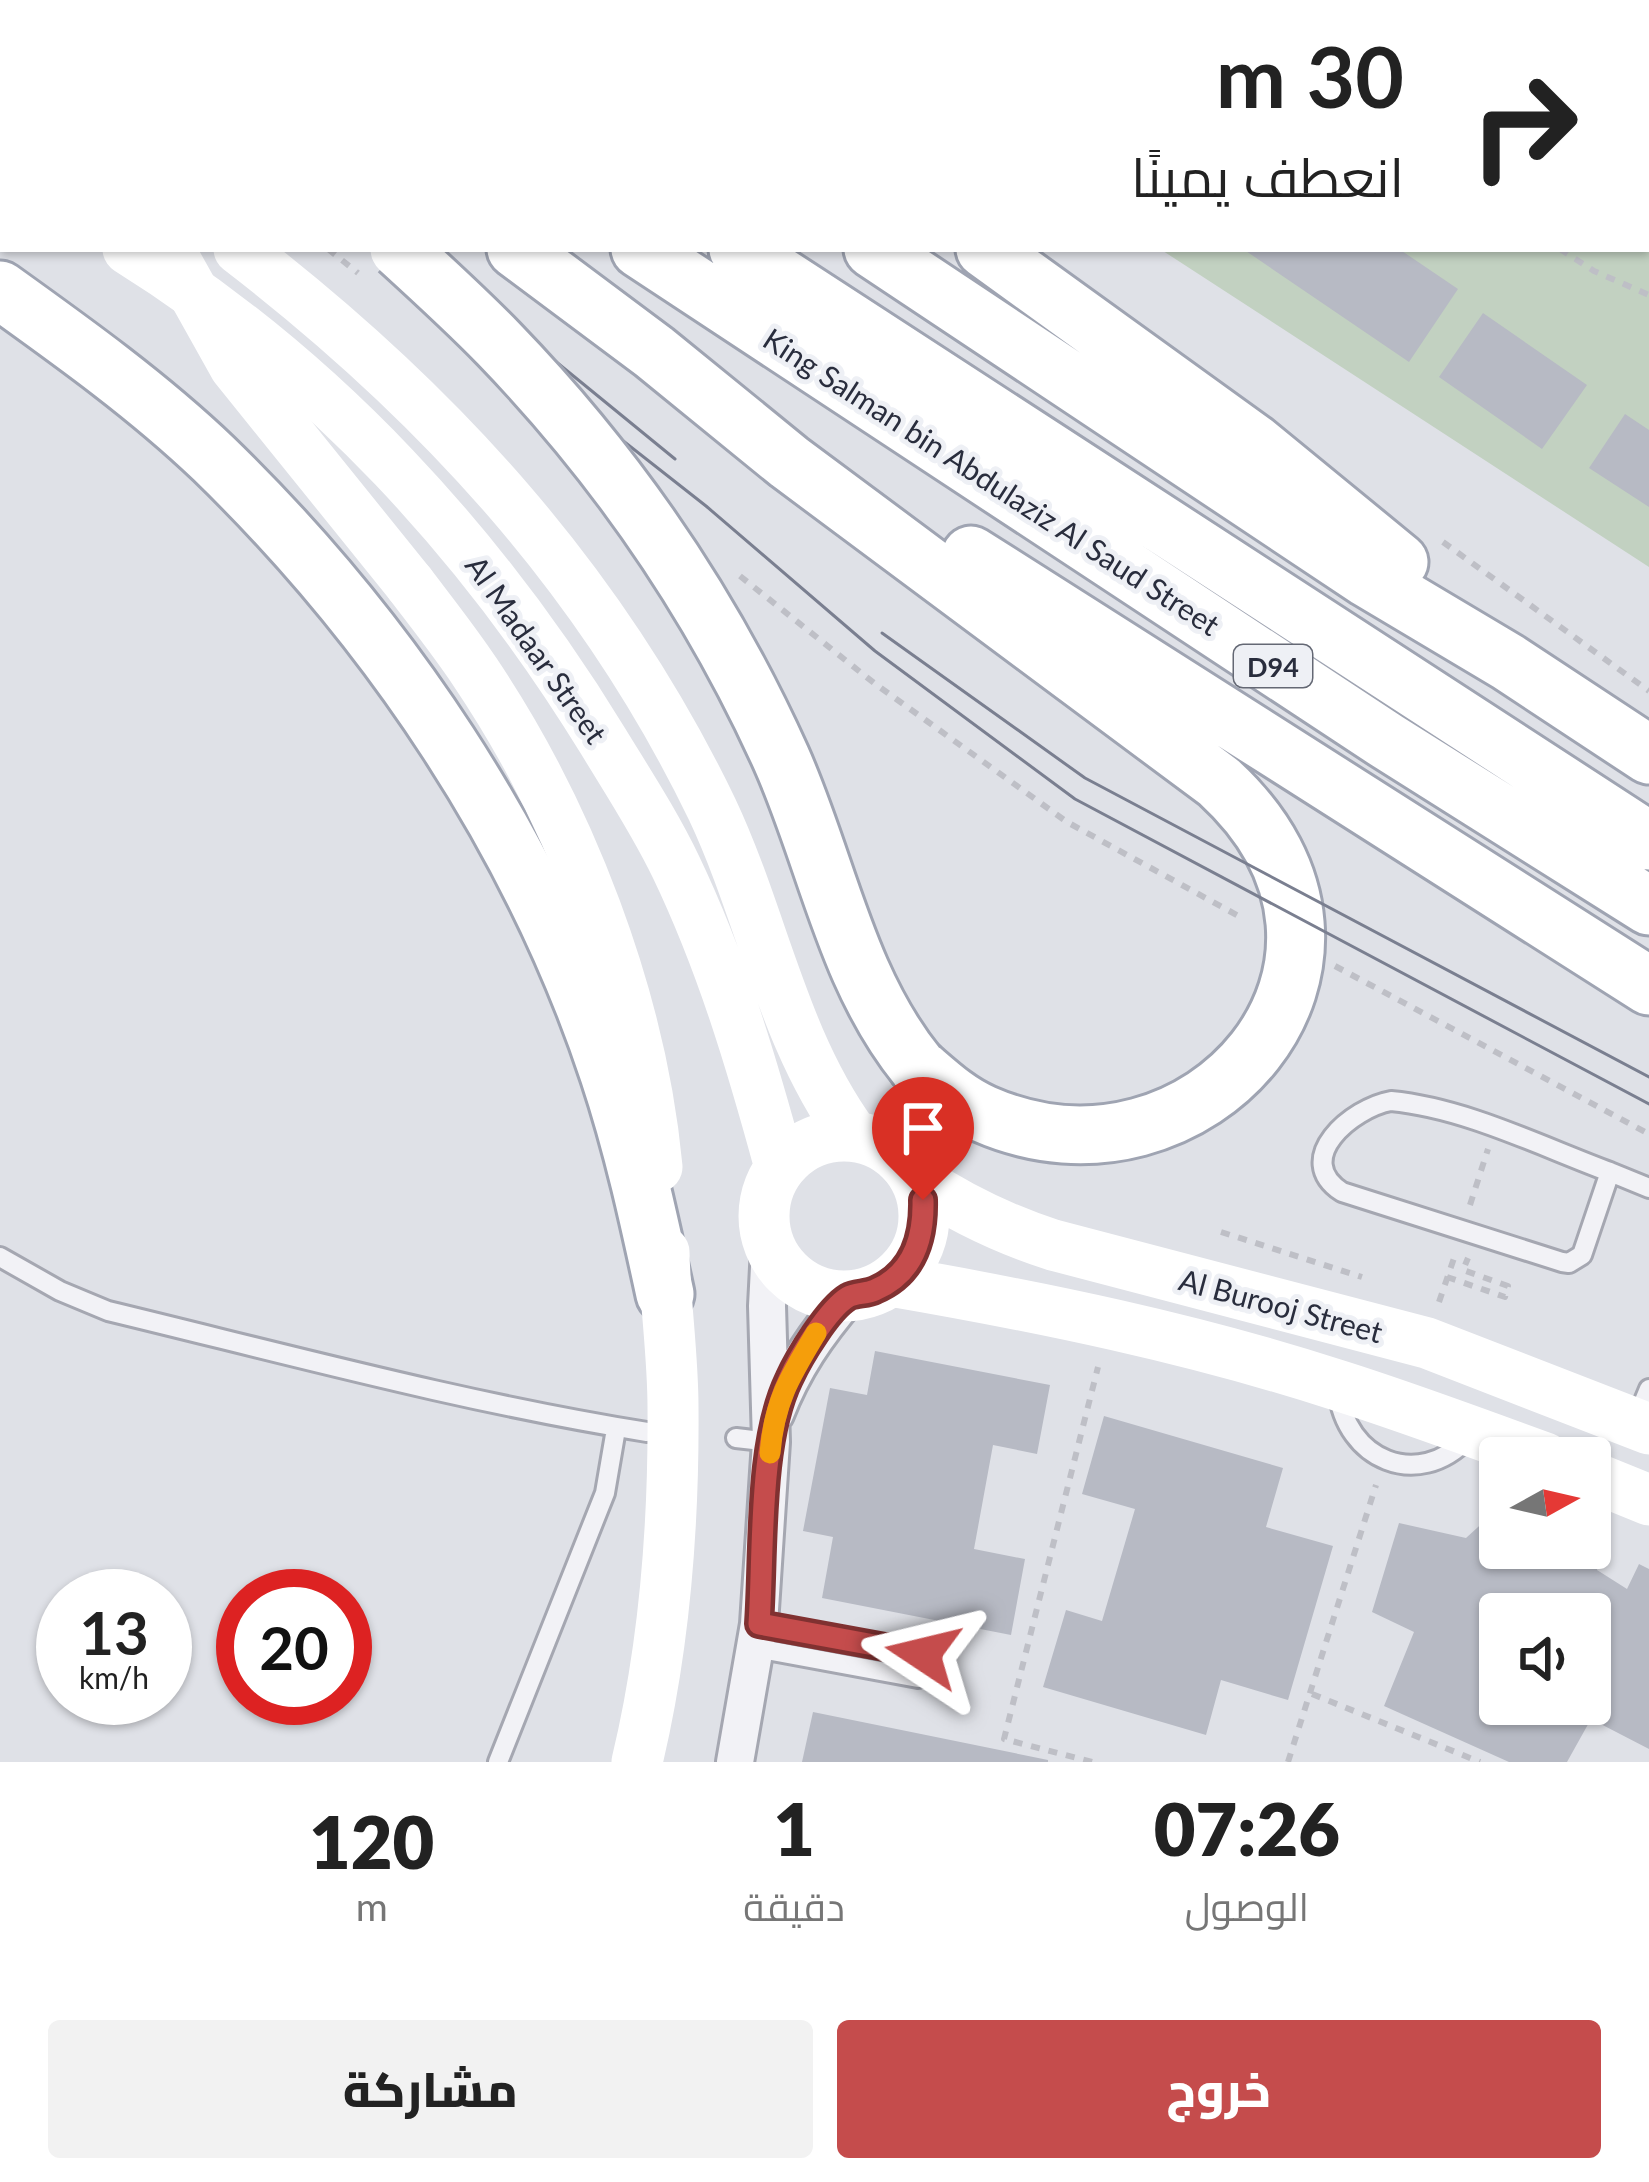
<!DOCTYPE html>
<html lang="ar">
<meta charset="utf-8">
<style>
body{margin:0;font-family:Lato,Cairo,sans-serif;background:#f2f2f2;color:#222;direction:rtl;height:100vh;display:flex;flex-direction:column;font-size:45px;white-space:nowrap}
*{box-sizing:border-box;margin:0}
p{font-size:39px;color:#767676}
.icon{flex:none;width:66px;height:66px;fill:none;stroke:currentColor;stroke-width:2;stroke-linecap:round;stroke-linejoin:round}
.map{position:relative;height:1762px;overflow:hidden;direction:ltr}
.panel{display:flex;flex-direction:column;background:#fff;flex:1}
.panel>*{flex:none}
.guide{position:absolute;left:0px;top:0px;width:1650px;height:252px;box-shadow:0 3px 9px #0004;direction:rtl;background:#fff;color:#222;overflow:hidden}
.needle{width:78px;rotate:82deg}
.fabs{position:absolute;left:1479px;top:1437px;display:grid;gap:24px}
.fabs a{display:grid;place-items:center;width:132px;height:132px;border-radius:12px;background:#fff;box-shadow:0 3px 9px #0004;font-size:60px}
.speed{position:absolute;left:36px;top:1569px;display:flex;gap:24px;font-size:60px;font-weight:700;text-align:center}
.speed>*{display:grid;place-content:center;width:156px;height:156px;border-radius:50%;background:#fff;box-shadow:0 3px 9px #0004;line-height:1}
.speed small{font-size:30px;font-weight:400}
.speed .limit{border:18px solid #d22;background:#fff;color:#111}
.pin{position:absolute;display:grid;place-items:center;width:102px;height:102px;color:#fff;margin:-123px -51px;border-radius:50% 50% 50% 0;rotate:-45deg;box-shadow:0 0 12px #0007}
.pin .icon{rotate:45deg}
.me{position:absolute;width:132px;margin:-66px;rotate:280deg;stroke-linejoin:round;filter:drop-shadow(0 0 9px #0008)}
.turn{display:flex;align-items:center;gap:42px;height:252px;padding:0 48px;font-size:54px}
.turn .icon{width:156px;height:156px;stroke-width:2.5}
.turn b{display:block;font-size:84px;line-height:102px}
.eta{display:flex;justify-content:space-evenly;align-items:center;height:204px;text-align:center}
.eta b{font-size:72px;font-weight:800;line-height:84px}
.action{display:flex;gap:24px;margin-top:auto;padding:24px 48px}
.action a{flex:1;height:138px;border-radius:12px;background:#c54c4c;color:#fff;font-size:48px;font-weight:800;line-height:138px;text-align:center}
.action a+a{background:#f2f2f2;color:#222}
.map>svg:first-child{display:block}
.green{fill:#c2d1c1}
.building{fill:#b7bac4;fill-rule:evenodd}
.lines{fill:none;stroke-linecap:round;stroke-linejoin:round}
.primary-tunnel{stroke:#bbbdc5;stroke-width:57;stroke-dasharray:57 28;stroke-linecap:butt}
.lane-casing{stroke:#a5a7b1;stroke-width:24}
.street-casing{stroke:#a5a7b1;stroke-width:42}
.primary-casing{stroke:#9fa4b2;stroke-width:63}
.path{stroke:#bebfc6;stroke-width:6;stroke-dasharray:9 9;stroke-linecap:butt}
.lane{stroke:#f2f2f6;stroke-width:18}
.street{stroke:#f2f2f6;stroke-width:36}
.secondary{stroke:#fff;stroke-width:51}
.primary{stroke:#fff;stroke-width:57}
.tram{stroke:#7a7f90;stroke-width:3}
.primary-bridge-casing{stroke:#9fa4b2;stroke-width:63;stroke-linecap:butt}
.secondary-bridge{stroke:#fff;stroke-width:51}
.primary-bridge{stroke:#fff;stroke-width:57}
.route-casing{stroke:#803131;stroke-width:30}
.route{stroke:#c54c4c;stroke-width:21}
.slow{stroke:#f59e0b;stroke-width:21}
.labels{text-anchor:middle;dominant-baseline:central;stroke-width:10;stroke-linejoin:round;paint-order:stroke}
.shield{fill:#eef0f5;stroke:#646874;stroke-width:3}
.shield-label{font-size:27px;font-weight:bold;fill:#292d3d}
.street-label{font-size:30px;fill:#292d3d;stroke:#eef0f5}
</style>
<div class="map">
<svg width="1649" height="1762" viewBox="0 0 1649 1762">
<rect width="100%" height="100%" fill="#dfe1e7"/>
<path class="green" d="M 952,0 L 1649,0 L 1649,567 L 1160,249 L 1647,249 L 1647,3 L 950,3 Z"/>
<path class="building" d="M 1243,249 L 1399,249 L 1458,289 L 1409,362 Z
M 1483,313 L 1587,385 L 1542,449 L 1439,377 Z
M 1625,414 L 1649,430 L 1649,507 L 1589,468 Z
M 875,1351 L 1050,1385 L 1037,1454 L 993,1445 L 974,1549 L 1025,1559 L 1011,1635 L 822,1598 L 833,1537 L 803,1531 L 830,1388 L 867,1395 Z
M 1104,1416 L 1283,1468 L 1266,1527 L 1333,1546 L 1288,1700 L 1221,1680 L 1206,1735 L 1043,1687 L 1066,1610 L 1102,1621 L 1135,1509 L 1082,1494 Z
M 1500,1507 L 1500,1548 L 1592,1548 L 1599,1552 L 1597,1570 L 1627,1589 L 1639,1564 L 1649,1569 L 1649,1749 L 1591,1719 L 1567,1762 L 1509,1762 L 1384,1706 L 1414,1632 L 1372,1612 L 1399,1523 L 1466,1538 ZM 1500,1614 L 1590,1614 L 1590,1704 L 1500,1704 Z
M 813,1712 L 1048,1760 L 1048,1762 L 802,1762 Z"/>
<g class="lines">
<path class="primary-tunnel" d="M 392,0 L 394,3"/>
<defs>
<path id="lane" d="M 1391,1101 C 1465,1108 1540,1146 1610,1172 L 1582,1255 L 1569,1263 L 1562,1262 L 1342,1192 C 1291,1159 1352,1108 1391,1101 Z
M 1610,1172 L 1649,1188
M 0,1257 L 60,1291 L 108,1311 C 286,1354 466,1403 647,1432
M 1338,1390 C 1345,1460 1418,1491 1468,1438
M 1637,1418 L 1649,1389
M 736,1438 L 771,1442
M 759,1624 L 923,1654
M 756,1648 L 918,1678
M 498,1762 L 605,1493 L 616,1429"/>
<path id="street" d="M 775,1414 C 793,1368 817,1333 849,1296
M 735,1762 L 759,1624 L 771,1442 L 767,1306 L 770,1248"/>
<path id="primary" d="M 153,0 L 158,3
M 219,0 L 220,3
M 293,0 L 297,3
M 499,0 L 503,3
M 618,0 L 623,3
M 516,249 L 654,352 L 789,462 L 1219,782 C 1415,962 1198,1208 984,1114 C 958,1103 938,1084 917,1066
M 640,249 L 1387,741 L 1649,906
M 738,249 L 1649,841
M 873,249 L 1367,578 L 1508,662 L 1649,755
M 985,249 L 1254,443 L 1399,562
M 0,290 C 74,343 148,396 214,459 C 389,629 532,841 609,1074 C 633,1146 649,1220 665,1294
M 971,555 L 1649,986"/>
</defs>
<use href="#lane" class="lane-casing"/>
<use href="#street" class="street-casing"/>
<use href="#primary" class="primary-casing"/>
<path class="path" d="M 6,0 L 10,3
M 785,3 L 786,0
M 1356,3 L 1357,0
M 328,249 L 358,273
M 1560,249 L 1594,271 L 1649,295
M 1443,542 L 1649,691
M 740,576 L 874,683 L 1067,822 L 1244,919
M 1335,966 L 1649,1134
M 1470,1205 L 1488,1149
M 1221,1232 L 1362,1277
M 1447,1277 L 1505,1297 L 1508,1286 L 1463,1270 L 1468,1258
M 1439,1302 L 1454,1258
M 1312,1694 L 1480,1762
M 1092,1762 L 1004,1739 L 1098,1367
M 1288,1762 L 1376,1485"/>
<use href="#lane" class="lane"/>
<use href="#street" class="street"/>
<path class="secondary" d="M 101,0 L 102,3
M 0,111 L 3,112
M 0,179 L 3,181
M 128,249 C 324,371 483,545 603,741 C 628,782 655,823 676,867 C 722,963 752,1064 780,1167
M 239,249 C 438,402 602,581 712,809 C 763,917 782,1038 853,1135
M 410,584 C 432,613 455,642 475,672 C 570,813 641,997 657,1167
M764 1216a80 80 0 1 1 160 0a80 80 0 1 1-160 0Z
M 916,1179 C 960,1208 1003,1229 1053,1245 L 1427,1343 L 1649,1429
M 891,1281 C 1042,1307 1192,1338 1337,1385 C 1407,1407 1476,1433 1545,1458
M 1590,1476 L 1649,1500
M 637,1762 C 665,1645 674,1527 673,1407 C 673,1355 665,1303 664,1252"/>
<use href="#primary" class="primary"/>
<path class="tram" d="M 54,0 L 57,3
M 92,0 L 95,3
M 379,249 L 706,506 L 875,651 L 1075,799 L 1649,1104
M 418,249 L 675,459
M 882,633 L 1085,778 L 1649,1077"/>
<defs>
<path id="primary-bridge" d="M 399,249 C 433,280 467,311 499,344 C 616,465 712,605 781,758 C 827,861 845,977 917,1066"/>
</defs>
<use href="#primary-bridge" class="primary-bridge-casing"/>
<path class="secondary-bridge" d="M 169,249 L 235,367 L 410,584"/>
<use href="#primary-bridge" class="primary-bridge"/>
</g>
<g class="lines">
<defs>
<path id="route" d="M 923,1654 L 759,1624 C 764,1551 758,1443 789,1379 C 799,1357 828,1309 848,1297 C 855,1293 867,1294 875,1290 C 913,1274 924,1239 923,1200"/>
</defs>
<use href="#route" class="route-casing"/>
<use href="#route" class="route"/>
<path class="slow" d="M 770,1453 C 774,1402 790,1376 816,1333"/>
</g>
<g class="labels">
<rect class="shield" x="1234" y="645" width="78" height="42" rx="9"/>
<g class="shield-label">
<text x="1273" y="666">D94</text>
</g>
<g class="street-label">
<text transform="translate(992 481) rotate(33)">King Salman bin Abdulaziz Al Saud Street</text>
<text transform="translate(537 649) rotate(55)">Al Madaar Street</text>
<text transform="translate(1281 1305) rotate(15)">Al Burooj Street</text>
</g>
</g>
</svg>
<div class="fabs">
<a><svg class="needle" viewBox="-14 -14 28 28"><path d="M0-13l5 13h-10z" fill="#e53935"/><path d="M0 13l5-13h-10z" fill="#767676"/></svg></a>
<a><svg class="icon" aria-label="sound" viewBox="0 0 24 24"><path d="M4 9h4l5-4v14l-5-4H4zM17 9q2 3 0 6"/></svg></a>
</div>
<div class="speed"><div>13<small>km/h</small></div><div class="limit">20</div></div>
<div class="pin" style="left:923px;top:1200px;background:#d93025"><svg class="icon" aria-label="arrive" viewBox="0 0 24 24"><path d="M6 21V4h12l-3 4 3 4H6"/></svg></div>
<svg class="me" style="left:923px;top:1654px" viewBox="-20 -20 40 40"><path d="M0-17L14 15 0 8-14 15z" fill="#c54c4c" stroke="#fff" stroke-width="4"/></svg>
<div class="guide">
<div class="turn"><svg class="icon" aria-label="right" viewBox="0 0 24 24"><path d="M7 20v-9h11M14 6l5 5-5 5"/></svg><div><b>30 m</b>انعطف يمينًا</div></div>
</div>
</div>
<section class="panel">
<div class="eta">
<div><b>07:26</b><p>الوصول</p></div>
<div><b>1</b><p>دقيقة</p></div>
<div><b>120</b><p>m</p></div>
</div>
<div class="action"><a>خروج</a><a>مشاركة</a></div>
</section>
